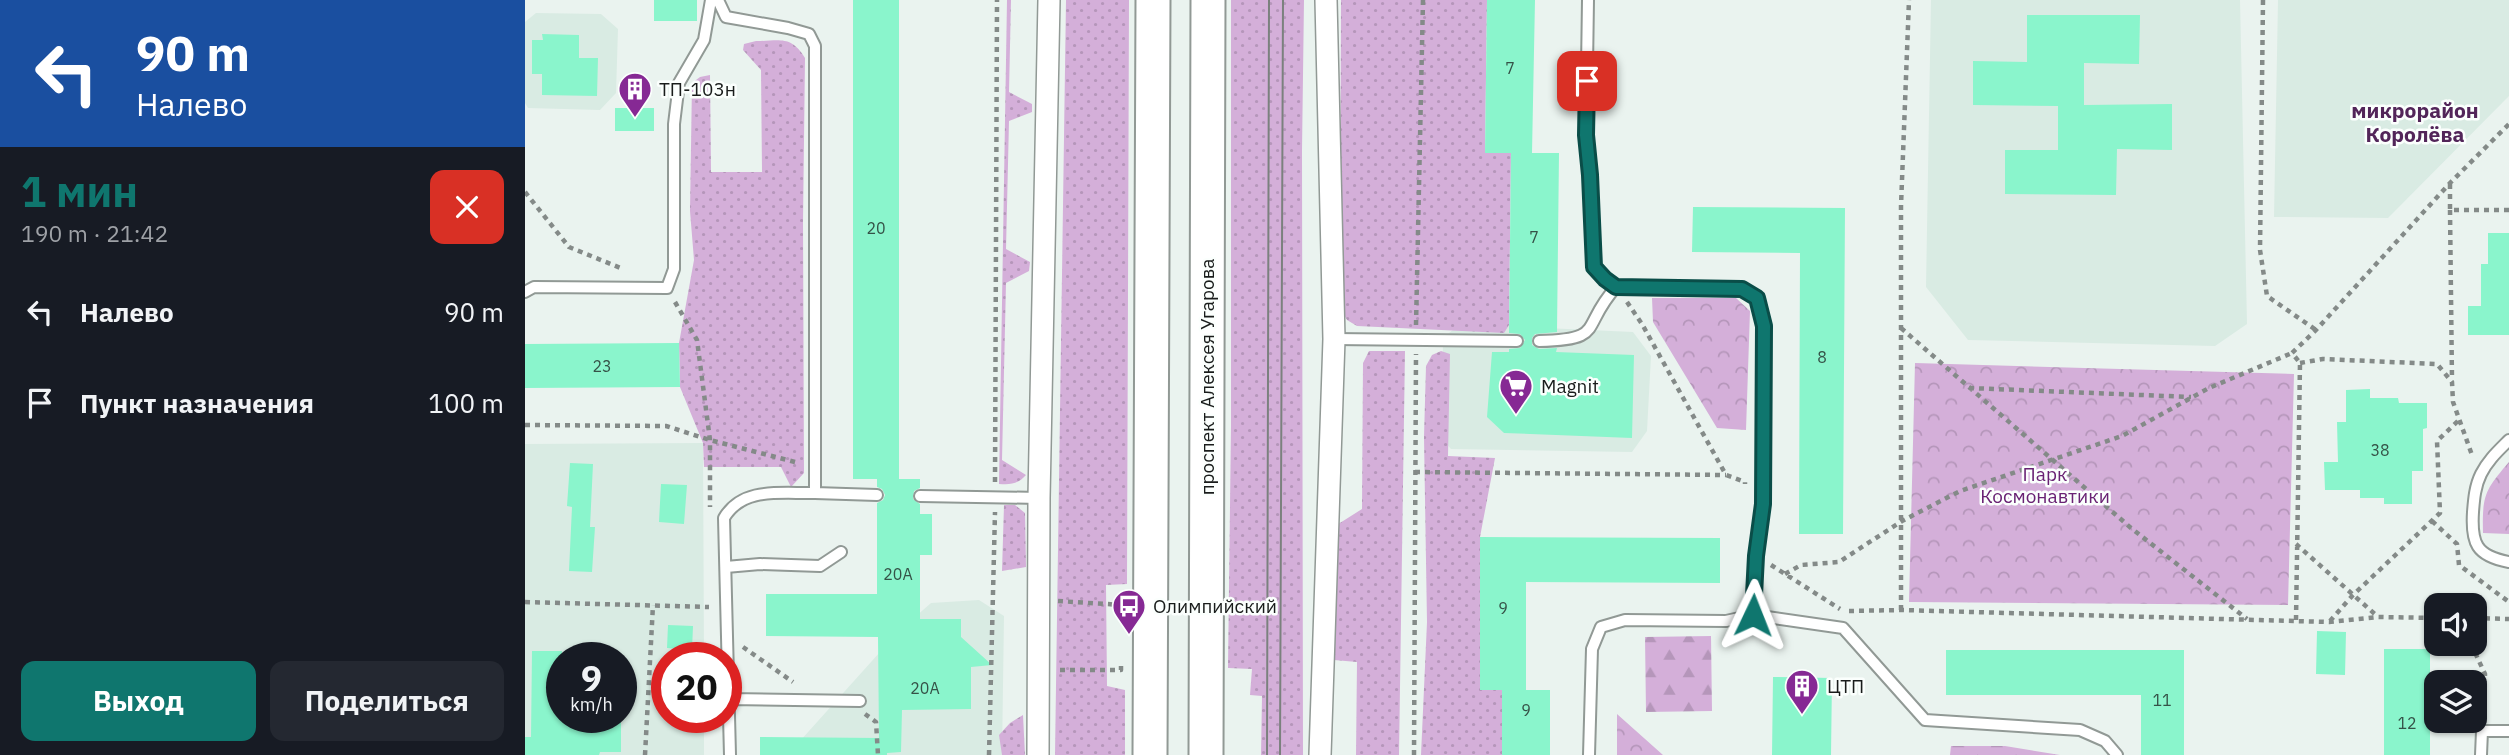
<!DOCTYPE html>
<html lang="ru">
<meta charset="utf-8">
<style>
body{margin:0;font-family:"IBM Plex Sans",sans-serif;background:#242831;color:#f1f3f6;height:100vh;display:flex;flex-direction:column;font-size:26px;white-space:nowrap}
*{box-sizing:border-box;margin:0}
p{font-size:23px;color:#9ea1a6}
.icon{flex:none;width:38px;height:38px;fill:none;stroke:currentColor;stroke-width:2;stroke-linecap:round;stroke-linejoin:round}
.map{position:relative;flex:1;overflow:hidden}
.panel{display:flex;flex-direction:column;background:#171b24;width:525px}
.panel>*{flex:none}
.guide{background:#1a4fa0;color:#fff;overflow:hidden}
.fabs{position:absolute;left:1899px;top:593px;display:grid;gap:14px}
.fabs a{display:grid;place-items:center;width:63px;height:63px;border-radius:14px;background:#171b24;box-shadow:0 2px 5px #0004;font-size:35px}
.speed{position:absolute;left:21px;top:642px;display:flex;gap:14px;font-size:35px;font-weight:700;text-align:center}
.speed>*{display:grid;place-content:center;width:91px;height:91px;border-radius:50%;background:#171b24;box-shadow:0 2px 5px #0004;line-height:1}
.speed small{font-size:18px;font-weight:400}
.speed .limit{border:10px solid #d22;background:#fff;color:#111}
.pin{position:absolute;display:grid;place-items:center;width:60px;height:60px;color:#fff;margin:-30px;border-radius:14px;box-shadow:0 4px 10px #0006}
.me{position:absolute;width:77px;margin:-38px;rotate:2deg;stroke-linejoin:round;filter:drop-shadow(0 0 5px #0008)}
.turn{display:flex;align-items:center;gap:24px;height:147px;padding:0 21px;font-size:32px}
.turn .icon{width:91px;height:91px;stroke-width:2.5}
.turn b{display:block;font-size:49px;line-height:60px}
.round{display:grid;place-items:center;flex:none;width:74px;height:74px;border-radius:14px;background:#242831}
.summary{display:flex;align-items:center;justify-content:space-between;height:119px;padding:0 21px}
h1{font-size:42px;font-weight:700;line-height:52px;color:#0f766e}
.action{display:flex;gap:14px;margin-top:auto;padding:14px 21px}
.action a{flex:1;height:80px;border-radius:14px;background:#0f766e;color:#fff;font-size:28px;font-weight:700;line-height:80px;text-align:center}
.action a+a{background:#242831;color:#f1f3f6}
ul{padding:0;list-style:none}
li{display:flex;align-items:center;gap:21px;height:91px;padding:0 21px}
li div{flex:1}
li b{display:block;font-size:26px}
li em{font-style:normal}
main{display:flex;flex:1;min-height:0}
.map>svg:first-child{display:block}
.built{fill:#d9ebe3;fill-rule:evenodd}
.grass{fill:url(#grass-dots)}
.forest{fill:url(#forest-firs)}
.park{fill:url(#park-crowns)}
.building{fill:#8af5cc}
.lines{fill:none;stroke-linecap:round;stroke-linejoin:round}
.service-casing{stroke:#919995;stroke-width:14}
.minor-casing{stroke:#919995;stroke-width:24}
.primary-casing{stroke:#919995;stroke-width:37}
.path{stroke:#848a88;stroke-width:4.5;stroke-dasharray:5 5;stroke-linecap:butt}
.service{stroke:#fff;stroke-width:10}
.minor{stroke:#fff;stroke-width:21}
.primary{stroke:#fff;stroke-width:33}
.tram{stroke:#7b817e;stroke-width:2}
.route-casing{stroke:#0a4d48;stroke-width:18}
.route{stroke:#0f766e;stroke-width:12}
.labels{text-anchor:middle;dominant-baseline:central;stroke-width:5;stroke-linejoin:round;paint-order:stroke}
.number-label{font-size:16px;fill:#355247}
.poi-label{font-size:19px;fill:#191c1b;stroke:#fbfffd;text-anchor:start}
.street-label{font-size:19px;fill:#191c1b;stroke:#fbfffd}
.park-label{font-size:19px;fill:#692274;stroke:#fbfffd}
.neighbourhood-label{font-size:21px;font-weight:bold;fill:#522559;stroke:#fbfffd}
</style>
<main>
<section class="panel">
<div class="guide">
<div class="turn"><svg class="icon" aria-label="left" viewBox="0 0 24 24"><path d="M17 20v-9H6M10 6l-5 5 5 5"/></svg><div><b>90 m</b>Налево</div></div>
</div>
<div class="summary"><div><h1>1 мин</h1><p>190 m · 21:42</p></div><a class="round" style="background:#d93025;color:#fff"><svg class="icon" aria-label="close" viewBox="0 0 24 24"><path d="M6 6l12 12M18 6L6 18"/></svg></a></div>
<ul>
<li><svg class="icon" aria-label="left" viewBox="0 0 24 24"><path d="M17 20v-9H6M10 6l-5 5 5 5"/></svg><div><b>Налево</b></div><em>90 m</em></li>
<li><svg class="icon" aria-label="arrive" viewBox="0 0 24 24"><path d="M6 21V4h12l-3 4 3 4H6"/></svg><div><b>Пункт назначения</b></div><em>100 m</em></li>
</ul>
<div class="action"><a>Выход</a><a>Поделиться</a></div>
</section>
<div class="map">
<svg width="1984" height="755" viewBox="0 0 1984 755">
<defs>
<pattern id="grass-dots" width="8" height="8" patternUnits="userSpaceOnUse" patternTransform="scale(1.75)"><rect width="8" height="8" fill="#d4afd9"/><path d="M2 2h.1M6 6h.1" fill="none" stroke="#b596ba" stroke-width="1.8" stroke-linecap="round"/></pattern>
<pattern id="forest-firs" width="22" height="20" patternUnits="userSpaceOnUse" patternTransform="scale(1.75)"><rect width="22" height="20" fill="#d4afd9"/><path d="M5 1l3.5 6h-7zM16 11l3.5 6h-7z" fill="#b596ba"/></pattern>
<pattern id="park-crowns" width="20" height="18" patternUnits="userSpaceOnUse" patternTransform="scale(1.75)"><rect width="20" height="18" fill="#d4afd9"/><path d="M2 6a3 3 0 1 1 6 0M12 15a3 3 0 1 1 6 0" fill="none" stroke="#b596ba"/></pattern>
</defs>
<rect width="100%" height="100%" fill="#eaf3ef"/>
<path class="built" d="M 1406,0 L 1715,0 L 1722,324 L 1690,346 L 1443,340 L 1401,287 Z
M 1753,0 L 1984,0 L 1984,96 L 1863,218 L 1749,217 Z
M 11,13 L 76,14 L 93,29 L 91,93 L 75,110 L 3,108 L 0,103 L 0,22 Z
M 935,324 L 1108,332 L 1126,356 L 1122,431 L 1107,452 L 926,449 L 917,439 L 918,338 Z
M 178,443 L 179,658 L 142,658 L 142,718 L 179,718 L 179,755 L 0,755 L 0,444 ZM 37,658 L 96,658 L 96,718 L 37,718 Z
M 454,600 L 479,616 L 477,755 L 275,755 L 275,741 L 373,632 L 406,603 Z"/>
<path class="grass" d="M 482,0 L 486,0 L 484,92 L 507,104 L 507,112 L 484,121 L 481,249 L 505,262 L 504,271 L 481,283 L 477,460 L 501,475 C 493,484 486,485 474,484 Z
M 541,0 L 604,0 L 602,584 L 581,585 L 582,686 L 600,690 L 600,755 L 530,755 Z
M 706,0 L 779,0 L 777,151 L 778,755 L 736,755 L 737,696 L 725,695 L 727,669 L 703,668 L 706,426 Z
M 816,0 L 962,0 L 960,153 L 986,153 L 984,325 L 979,333 L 832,326 L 822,320 L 815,308 Z
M 231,41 C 255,41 266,35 280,58 L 278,222 L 279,473 L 266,487 L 256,467 L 179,467 L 178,443 L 155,387 L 154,343 L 169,260 L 165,211 L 167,83 L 175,77 L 185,75 L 186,172 L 237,172 L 236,70 L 218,50 L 219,44 Z
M 844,351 L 880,351 L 874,755 L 831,755 L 832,662 L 809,660 L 807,528 L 837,509 L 838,363 Z
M 916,351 L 925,354 L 923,456 L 970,458 L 955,537 L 955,689 L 977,690 L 977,755 L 896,755 L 902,622 L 899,437 L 901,366 L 907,355 Z
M 479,505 L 490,505 L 500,513 L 501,567 L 477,571 Z
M 498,715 L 500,755 L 477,755 L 474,735 L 485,723 Z"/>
<path class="forest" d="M 1186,636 L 1187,711 L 1121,712 L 1120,637 Z
M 1426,746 L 1480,746 L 1535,755 L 1425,755 Z"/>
<path class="park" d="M 1127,298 L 1211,298 L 1225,311 L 1221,430 L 1192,428 L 1128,322 Z
M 1390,363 L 1769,374 L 1763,605 L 1384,602 Z
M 1984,462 L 1984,534 L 1958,533 C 1957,495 1960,490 1984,462 Z
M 1092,714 L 1138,755 L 1092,755 Z"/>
<path class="building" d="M 129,0 L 172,0 L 172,21 L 129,21 Z
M 328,0 L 374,0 L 374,479 L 395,479 L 395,488 L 389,491 L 388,499 L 395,504 L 395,514 L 407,514 L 407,555 L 395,555 L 395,619 L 436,619 L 436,637 L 467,665 L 446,667 L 446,709 L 377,710 L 376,752 L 362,753 L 362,755 L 235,755 L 235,737 L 354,738 L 353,637 L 241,636 L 241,594 L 352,594 L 352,503 L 358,500 L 360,495 L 357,489 L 352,487 L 352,479 L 328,479 Z
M 962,0 L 1010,0 L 1007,153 L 1034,153 L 1032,332 L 1010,334 L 1007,338 L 1007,345 L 1014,349 L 1032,348 L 1031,352 L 1109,355 L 1107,438 L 979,433 L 962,417 L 967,352 L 984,352 L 984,349 L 995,348 L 1000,340 L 995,334 L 984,333 L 986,153 L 960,153 Z
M 1502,15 L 1615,15 L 1614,64 L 1559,63 L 1559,105 L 1647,104 L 1647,150 L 1592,149 L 1591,195 L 1480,194 L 1480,150 L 1533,150 L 1533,106 L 1448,105 L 1448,61 L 1502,62 Z
M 17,34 L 54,35 L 54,58 L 73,58 L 72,96 L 17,95 L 17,74 L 7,74 L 7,40 L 18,40 Z
M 90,108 L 129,108 L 129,131 L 90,131 Z
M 1168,207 L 1320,208 L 1318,534 L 1274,534 L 1275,253 L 1167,252 Z
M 1963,233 L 1984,233 L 1984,335 L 1943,335 L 1943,306 L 1956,306 L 1956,264 L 1963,264 Z
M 154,343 L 155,387 L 0,388 L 0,344 Z
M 1845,389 L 1845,398 L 1873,398 L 1874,403 L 1902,403 L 1902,428 L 1898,429 L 1898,471 L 1887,471 L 1887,504 L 1859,504 L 1859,498 L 1835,498 L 1835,490 L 1800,490 L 1799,462 L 1813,462 L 1812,422 L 1821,422 L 1821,390 Z
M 45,463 L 68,464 L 65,527 L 70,527 L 67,572 L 44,571 L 47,507 L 42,506 Z
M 136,484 L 162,485 L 159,524 L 134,522 Z
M 955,537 L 1195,538 L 1195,583 L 1001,582 L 1001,690 L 1025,690 L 1025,755 L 977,755 L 977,690 L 955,690 Z
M 143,625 L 168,626 L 167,650 L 142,648 Z
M 1792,631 L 1821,632 L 1820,675 L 1791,674 Z
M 1859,649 L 1905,649 L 1905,755 L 1859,755 Z
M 1421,650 L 1659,650 L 1659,755 L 1616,755 L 1616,695 L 1421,695 Z
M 7,651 L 37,651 L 37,718 L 96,718 L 96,752 L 75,752 L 74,755 L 0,755 L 0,737 L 6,737 Z
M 1248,677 L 1307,678 L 1306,755 L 1247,755 Z"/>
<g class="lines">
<defs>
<path id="service" d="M 193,0 L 201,17 L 263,28 L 284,34 L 290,46 L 290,493 C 257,494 218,486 199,518 L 205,755
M 0,292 L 9,287 L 142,288 L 149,269 L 149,124 L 154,83 L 179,40 L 186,0
M 809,339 L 992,341
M 1014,341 C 1081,340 1055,327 1091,287 L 1069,267 L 1065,175 L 1061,135 L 1063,0
M 1984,440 C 1973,451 1963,460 1956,474 C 1950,486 1949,499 1948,512 C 1946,543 1951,556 1984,562
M 290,493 L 352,495
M 395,496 L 514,498
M 201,567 L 235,564 L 295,566 L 316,552
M 1228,615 L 1318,628 L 1400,720 L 1555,730 L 1580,741 L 1592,755
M 205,699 L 335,701
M 1064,755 L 1067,649 L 1076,627 L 1100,620 L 1201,621 L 1228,615 L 1231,556 L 1238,504 L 1239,326 L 1232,298 L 1217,289 L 1091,287
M 1956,755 L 1957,731 L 1984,731"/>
<path id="minor" d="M 513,755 L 514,498 L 524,0
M 795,755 L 809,339 L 801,0"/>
<path id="primary" d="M 625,755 L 628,0
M 681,755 L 683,0"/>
</defs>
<use href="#service" class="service-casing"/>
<use href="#minor" class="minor-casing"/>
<use href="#primary" class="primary-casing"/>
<path class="path" d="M 1738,0 L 1735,250 L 1742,296 L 1791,330
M 1925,184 L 1925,210 L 1984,210
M 0,192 L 44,247 L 98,269
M 1925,210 L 1927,380
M 150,302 L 172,340 L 185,440 L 185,507
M 1102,302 L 1117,324 L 1201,475 L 1220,482 L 1220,484
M 891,325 L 898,0
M 1376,328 L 1606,528 L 1722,619
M 1775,363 L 1798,359 L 1912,364 L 1927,382 L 1928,402 L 1947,455
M 1444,388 L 1666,397
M 0,425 L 141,426 L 185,440 L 274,463
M 890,472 L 1201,475
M 470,482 L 472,0
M 1907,521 L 1932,544 L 1934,565 L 1984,602
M 1771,544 L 1852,616
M 1246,565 L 1315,609
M 1260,574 L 1276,565 L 1314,562 L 1377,521 L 1435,491 L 1597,436 L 1684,388 L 1767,353
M 533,601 L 597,605
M 0,602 L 184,607
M 1376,610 L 1376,206 L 1384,0
M 1324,611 L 1376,610 L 1804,622 L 1853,617 L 1911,618
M 1950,618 L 1984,619
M 1771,620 L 1775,363 L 1767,353 L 1791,330 L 1925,183 L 1984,124
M 1805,621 L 1828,595 L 1915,513 L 1912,441 L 1934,420
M 1946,644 L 1960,674 L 1958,717
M 218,647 L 268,682
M 535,670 L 596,670 L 596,666
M 340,714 L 351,722 L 353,755
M 120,755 L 128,605
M 464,755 L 470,512
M 889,755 L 891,354"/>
<use href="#service" class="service"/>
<use href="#minor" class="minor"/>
<use href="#primary" class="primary"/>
<path class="tram" d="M 742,755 L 744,0
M 755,755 L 758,0"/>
</g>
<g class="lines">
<defs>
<path id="route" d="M 1062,81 L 1061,135 L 1065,175 L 1069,267 L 1080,279 L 1091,287 L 1217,289 L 1232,298 L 1239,326 L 1238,504 L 1231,556 L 1228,615"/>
</defs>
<use href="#route" class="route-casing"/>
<use href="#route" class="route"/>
</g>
<defs>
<symbol id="building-pin" viewBox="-11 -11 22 30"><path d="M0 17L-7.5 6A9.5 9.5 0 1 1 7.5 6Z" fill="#862994" stroke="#fbfffd"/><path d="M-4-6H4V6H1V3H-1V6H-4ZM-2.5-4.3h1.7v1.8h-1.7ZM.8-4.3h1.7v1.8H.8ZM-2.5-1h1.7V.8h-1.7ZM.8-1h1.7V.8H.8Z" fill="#fff"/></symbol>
<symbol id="supermarket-pin" viewBox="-11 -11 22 30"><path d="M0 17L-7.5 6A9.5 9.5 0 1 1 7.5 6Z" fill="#862994" stroke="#fbfffd"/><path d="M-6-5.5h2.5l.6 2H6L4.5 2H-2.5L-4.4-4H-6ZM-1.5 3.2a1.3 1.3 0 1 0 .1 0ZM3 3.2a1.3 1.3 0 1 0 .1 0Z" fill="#fff"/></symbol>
<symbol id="bus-pin" viewBox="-11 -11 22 30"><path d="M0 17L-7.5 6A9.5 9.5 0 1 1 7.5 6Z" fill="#862994" stroke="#fbfffd"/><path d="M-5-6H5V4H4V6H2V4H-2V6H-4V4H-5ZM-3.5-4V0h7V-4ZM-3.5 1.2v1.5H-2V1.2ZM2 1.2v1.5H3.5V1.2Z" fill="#fff"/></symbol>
</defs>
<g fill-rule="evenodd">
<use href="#building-pin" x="91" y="70" width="38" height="52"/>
<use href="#supermarket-pin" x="972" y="367" width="38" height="52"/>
<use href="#bus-pin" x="585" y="587" width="38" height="52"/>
<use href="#building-pin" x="1258" y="667" width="38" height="52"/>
</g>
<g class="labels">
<g class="number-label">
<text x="985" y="68">7</text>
<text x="351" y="228">20</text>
<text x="1009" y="237">7</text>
<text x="1297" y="357">8</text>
<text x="77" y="366">23</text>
<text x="1855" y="450">38</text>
<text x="373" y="574">20А</text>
<text x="978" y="608">9</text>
<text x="400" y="688">20А</text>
<text x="1637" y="700">11</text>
<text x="1001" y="710">9</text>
<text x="1882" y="723">12</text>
</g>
<g class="poi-label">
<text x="134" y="89">ТП-103н</text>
<text x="1016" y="386">Magnit</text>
<text x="628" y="606">Олимпийский</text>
<text x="1302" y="686">ЦТП</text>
</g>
<g class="street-label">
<text transform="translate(682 377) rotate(-90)">проспект Алексея Угарова</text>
</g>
<g class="park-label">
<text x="1520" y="474">Парк<tspan x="1520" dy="22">Космонавтики</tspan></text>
</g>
<g class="neighbourhood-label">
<text x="1890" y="110">микрорайон<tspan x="1890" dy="24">Королёва</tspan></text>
</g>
</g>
</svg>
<div class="fabs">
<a><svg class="icon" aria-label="sound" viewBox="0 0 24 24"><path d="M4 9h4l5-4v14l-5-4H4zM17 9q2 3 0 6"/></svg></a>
<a><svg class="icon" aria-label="layers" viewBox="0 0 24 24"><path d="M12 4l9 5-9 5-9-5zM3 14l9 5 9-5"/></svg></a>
</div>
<div class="speed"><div>9<small>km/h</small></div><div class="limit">20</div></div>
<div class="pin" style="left:1062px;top:81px;background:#d93025"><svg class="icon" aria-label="arrive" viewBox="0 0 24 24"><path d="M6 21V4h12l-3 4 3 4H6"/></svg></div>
<svg class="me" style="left:1228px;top:615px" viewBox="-20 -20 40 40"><path d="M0-17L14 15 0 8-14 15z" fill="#0f766e" stroke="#fff" stroke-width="4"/></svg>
</div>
</main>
